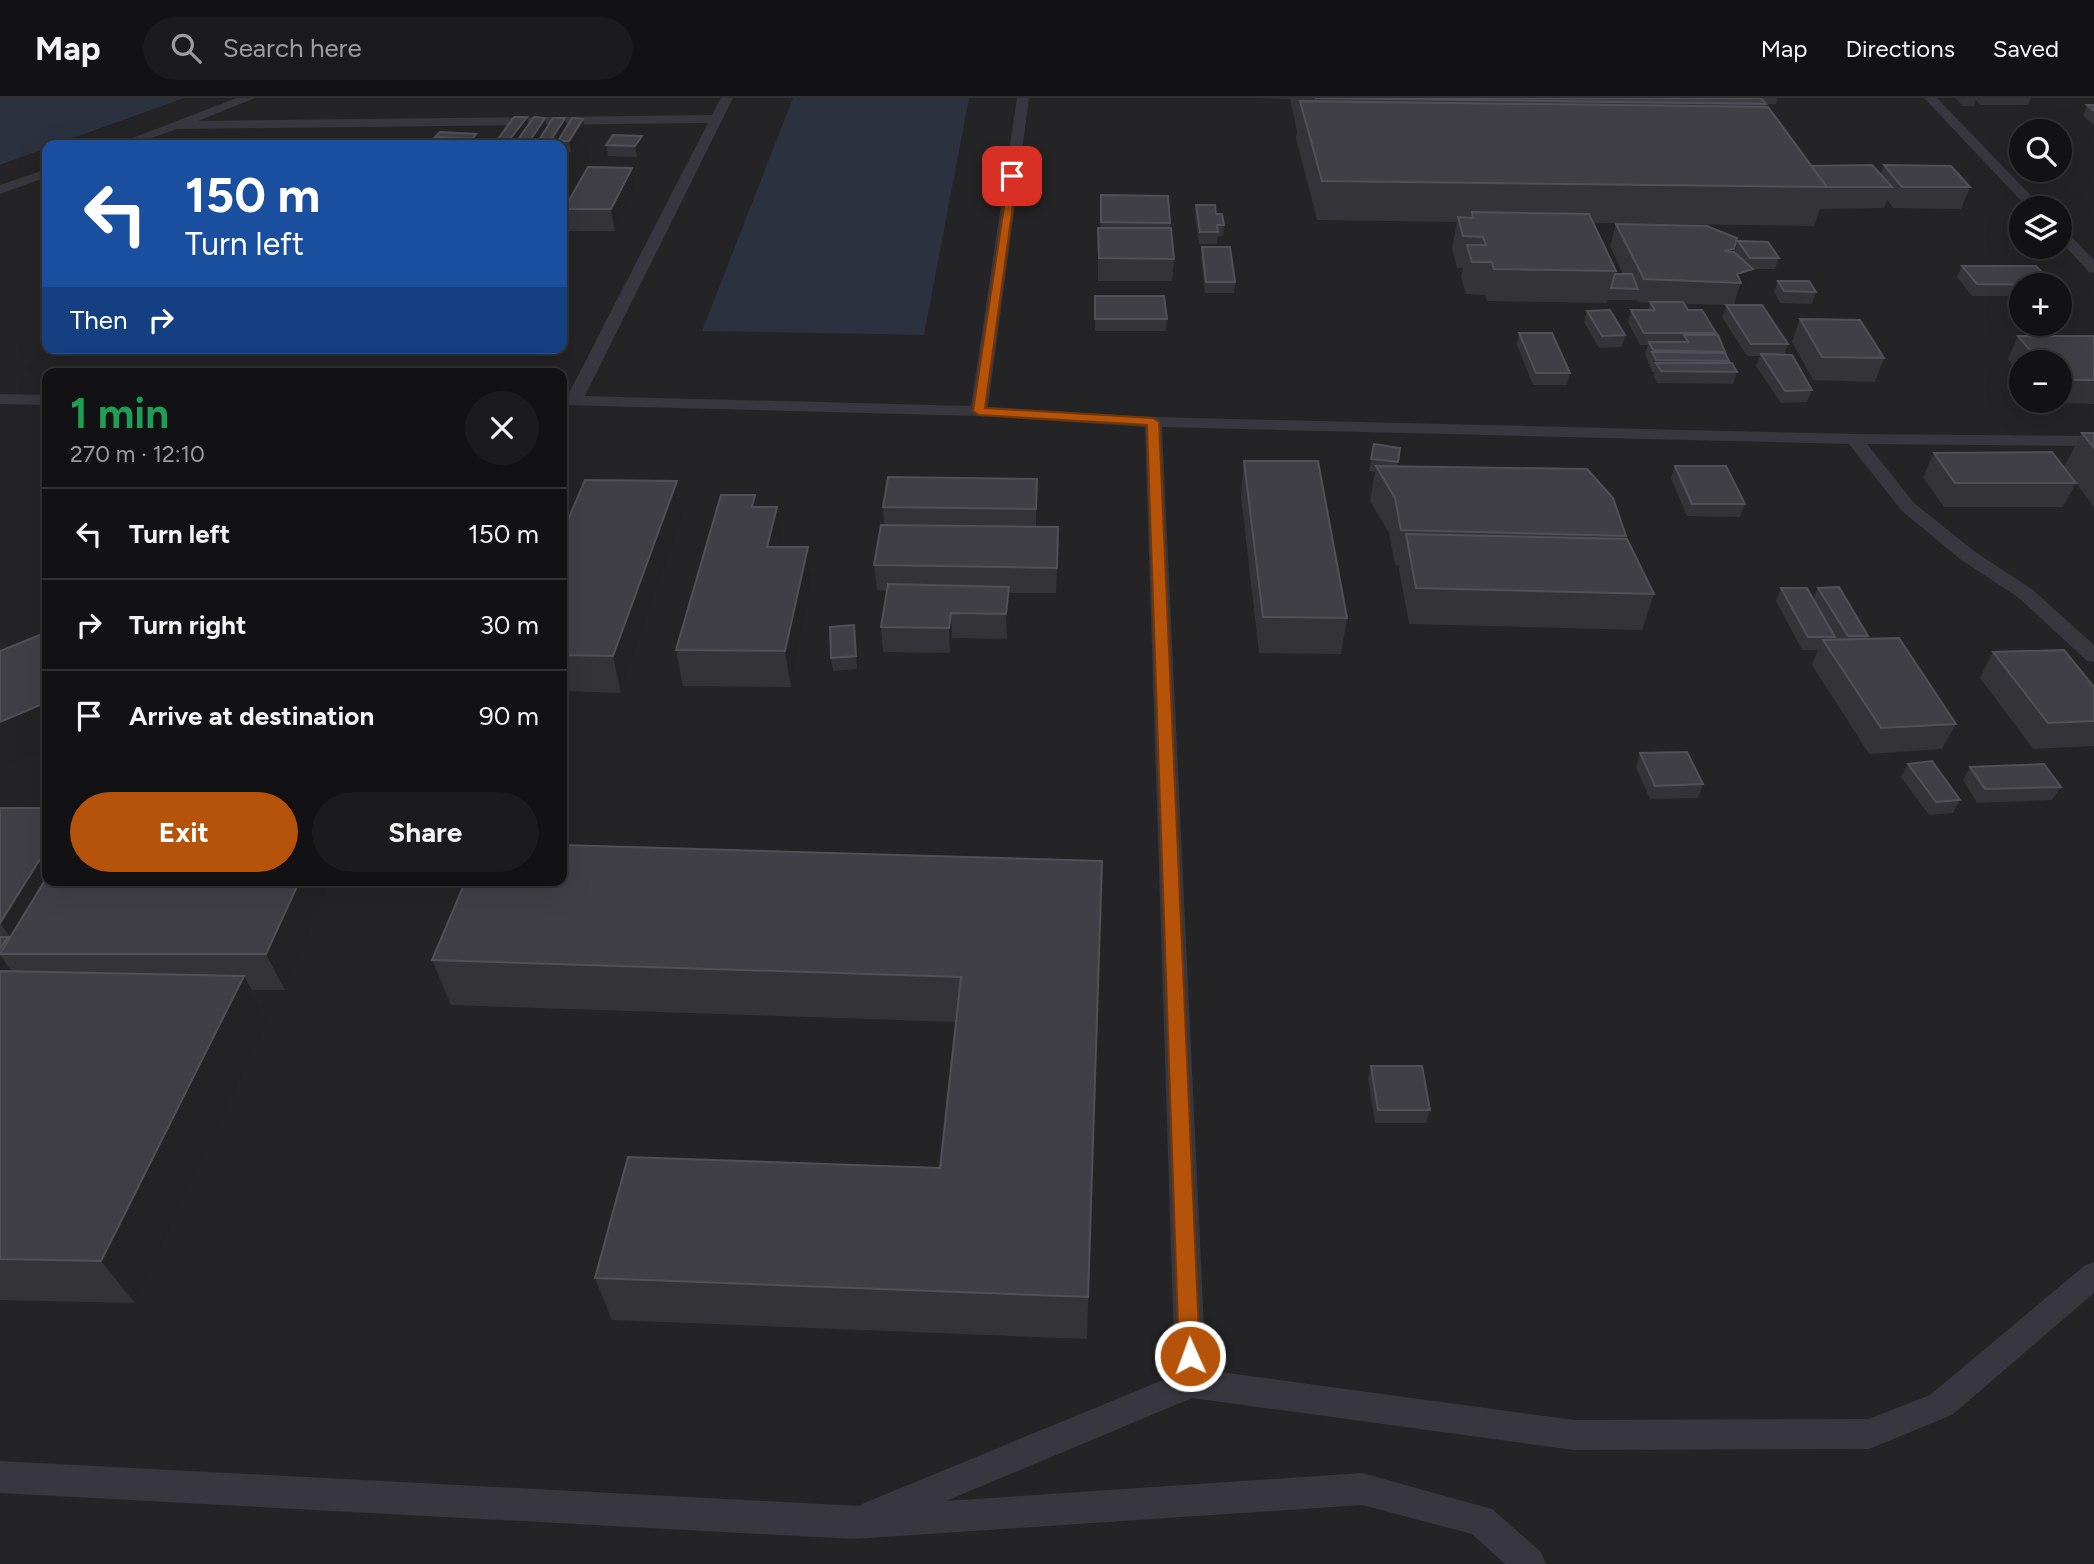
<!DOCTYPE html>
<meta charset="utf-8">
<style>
body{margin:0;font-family:Figtree,sans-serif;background:#1b1a1c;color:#f1f3f6;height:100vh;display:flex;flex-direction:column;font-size:26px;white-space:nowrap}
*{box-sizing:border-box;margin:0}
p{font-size:23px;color:#9c9da0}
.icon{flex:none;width:38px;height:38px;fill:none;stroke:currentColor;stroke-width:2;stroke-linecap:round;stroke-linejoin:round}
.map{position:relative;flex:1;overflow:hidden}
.panel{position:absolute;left:42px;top:270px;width:525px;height:518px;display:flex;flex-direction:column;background:#121113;border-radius:14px;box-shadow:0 7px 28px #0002,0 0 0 2px #313133}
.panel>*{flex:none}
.top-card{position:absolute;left:42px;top:42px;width:525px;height:214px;border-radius:14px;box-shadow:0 7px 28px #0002,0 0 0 2px #313133;background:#1a4fa0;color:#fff;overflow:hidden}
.buttons{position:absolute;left:2009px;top:21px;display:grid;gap:14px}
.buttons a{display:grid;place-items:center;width:63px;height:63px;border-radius:50%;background:#121113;box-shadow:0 7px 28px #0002,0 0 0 2px #313133;font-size:35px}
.pin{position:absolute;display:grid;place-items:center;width:60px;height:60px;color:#fff;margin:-30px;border-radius:14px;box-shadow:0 4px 10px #0006}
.me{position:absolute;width:77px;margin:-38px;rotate:358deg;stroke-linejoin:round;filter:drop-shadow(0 0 5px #0008)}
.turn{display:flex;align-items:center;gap:24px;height:147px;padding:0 28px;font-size:32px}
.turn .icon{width:91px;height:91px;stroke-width:2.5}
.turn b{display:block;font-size:49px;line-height:60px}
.then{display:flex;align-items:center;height:66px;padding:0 28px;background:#0003;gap:14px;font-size:26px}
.round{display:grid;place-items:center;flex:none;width:74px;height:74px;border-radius:37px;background:#1b1a1c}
.summary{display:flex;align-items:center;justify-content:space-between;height:119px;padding:0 28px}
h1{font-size:42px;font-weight:700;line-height:52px;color:#1e9e55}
.action{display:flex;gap:14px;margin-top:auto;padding:14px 28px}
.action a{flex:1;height:80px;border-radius:42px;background:#b45309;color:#fff;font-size:28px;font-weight:700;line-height:80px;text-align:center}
.action a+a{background:#1b1a1c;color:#f1f3f6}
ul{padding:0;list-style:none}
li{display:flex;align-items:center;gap:21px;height:91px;padding:0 28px;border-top:2px solid #313133}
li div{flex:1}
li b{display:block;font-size:26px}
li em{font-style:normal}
header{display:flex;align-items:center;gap:42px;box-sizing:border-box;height:98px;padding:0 35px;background:#121113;border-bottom:2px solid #313133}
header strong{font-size:33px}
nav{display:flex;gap:38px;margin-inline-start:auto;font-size:24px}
.search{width:490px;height:63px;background:#1b1a1c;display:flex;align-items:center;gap:18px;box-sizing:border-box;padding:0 24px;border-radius:38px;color:#9c9da0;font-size:26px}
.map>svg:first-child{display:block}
.built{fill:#242326;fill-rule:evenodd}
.water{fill:#2b313f}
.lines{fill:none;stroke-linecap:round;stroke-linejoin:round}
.lane{fill:#38373f;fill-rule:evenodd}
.wall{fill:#343337;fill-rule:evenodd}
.shaded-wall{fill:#232225}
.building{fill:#403f45;stroke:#505058;stroke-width:2}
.route{fill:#b45309;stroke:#753606;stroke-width:2}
</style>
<header>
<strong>Map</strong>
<div class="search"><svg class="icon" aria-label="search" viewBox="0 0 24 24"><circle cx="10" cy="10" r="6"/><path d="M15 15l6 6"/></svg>Search here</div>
<nav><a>Map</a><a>Directions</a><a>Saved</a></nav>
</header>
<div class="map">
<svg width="2094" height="1466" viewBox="0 0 2094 1466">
<rect width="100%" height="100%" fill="#181719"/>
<path class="built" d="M 185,0 L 2094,0 L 2094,1466 L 0,1466 L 0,67 L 47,50 L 47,250 L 562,250 L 562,47 L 54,47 ZM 2021,33 L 2060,33 L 2060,72 L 2021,72 ZM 2021,110 L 2060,110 L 2060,149 L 2021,149 ZM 2021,187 L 2060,187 L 2060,226 L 2021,226 ZM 2021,264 L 2060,264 L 2060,303 L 2021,303 ZM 47,275 L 562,275 L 562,782 L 47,782 Z"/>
<path class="water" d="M 0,0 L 185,0 L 54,47 L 47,47 L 47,50 L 0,67 Z
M 793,0 L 969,0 L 924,237 L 702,233 Z"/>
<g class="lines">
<path class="lane" d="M 237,0 L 255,0 L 198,23 L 712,17 L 721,0 L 733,0 L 585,298 L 971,308 L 1017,0 L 1029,0 L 988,309 L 1153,319 L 1854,336 L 2094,338 L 2094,348 L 1867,346 L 1914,405 L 1974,453 L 2033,492 L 2094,547 L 2094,564 L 2087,563 L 2019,500 L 1960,461 L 1902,413 L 1849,346 L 1162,329 L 1206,1272 L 1574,1322 L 1869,1321 L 1930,1297 L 2084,1168 L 2094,1164 L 2094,1195 L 1952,1317 L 1869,1351 L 1574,1352 L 1192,1300 L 946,1403 L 1362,1375 L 1492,1411 L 1541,1454 L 1546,1466 L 1505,1466 L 1472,1436 L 1362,1407 L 854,1441 L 0,1395 L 0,1363 L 860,1408 L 862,1406 L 1175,1277 L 1145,329 L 979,318 L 562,307 L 562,297 L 568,297 L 708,25 L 177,31 L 132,47 L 114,47 Z
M 1924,0 L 1937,0 L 2043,110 L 2028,110 Z
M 47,71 L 47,79 L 0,96 L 0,87 Z
M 2060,131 L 2065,132 L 2094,162 L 2094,175 L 2089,174 L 2060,143 Z
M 0,296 L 47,297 L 47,307 L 0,306 Z"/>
</g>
<path class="wall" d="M 1257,0 L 1778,0 L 1776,6 L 1766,6 L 1765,9 L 1811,68 L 1881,76 L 1884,67 L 1970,89 L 1961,111 L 1893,110 L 1887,102 L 1884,110 L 1820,111 L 1814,128 L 1594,125 L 1616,173 L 1615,176 L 1623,176 L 1610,148 L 1616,126 L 1735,154 L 1738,143 L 1779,160 L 1775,171 L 1753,171 L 1745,194 L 1737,196 L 1734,207 L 1788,246 L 1784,257 L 1812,292 L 1807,304 L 1781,305 L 1756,268 L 1760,258 L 1747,258 L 1722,219 L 1727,207 L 1685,206 L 1688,212 L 1716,235 L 1716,237 L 1725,254 L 1725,255 L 1729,263 L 1728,265 L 1737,274 L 1733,286 L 1657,285 L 1653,277 L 1654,274 L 1652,274 L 1645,256 L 1648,247 L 1640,247 L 1628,224 L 1631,212 L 1648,212 L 1650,205 L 1637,204 L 1635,200 L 1635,202 L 1608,202 L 1607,205 L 1487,203 L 1485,197 L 1466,196 L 1461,179 L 1463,170 L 1457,170 L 1452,151 L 1457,124 L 1317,122 L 1296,40 L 1297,33 L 1290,1 Z
M 1955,0 L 2031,0 L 2028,7 L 1980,7 L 1976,2 L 1974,8 L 1963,8 Z
M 2087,7 L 2094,7 L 2094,27 L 2083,18 Z
M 527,19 L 528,27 L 547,29 L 567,29 L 583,21 L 585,31 L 571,54 L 562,53 L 562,47 L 559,47 L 559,44 L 557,47 L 540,47 L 539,43 L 536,47 L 517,47 L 517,46 L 516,47 L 499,47 L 498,41 Z
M 476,36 L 479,47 L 437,47 L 435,39 Z
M 606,47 L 644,49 L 637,59 L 608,58 Z
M 632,70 L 636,91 L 615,133 L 569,133 L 564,111 Z
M 1101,97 L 1170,125 L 1174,161 L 1172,183 L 1098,183 L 1098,130 L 1100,130 Z
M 1196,107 L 1216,116 L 1224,127 L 1223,138 L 1218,138 L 1217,146 L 1199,146 L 1195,118 Z
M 1202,149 L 1235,184 L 1234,195 L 1205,195 L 1201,160 Z
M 1962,168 L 2054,187 L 2021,187 L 2021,198 L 1972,198 L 1957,179 Z
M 1778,183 L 1816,194 L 1812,206 L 1780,205 L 1774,194 Z
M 1095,198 L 1167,221 L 1166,233 L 1095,233 Z
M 1587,213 L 1625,237 L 1622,249 L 1599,250 L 1584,224 Z
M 1800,221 L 1884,260 L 1875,284 L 1813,282 L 1792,244 Z
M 1519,235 L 1570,275 L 1567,287 L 1533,287 L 1517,247 Z
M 2018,238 L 2094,238 L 2094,306 L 2043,305 L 2041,303 L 2060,303 L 2060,264 L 2021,264 L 2021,278 L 2008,261 Z
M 2082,335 L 2094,335 L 2094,409 L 2076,385 L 2063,409 L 1944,409 L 1923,379 L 1934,355 L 2064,369 Z
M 1374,346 L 1400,350 L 1397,368 L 1626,438 L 1626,441 L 1654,496 L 1642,532 L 1409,526 L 1399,472 L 1400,468 L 1395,467 L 1389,435 L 1370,403 L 1375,374 L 1369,373 Z
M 1244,363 L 1347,520 L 1341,556 L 1259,555 L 1241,398 Z
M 1675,368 L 1745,406 L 1740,419 L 1687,418 L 1671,380 Z
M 677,383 L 683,418 L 621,595 L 562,593 L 562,436 Z
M 755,397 L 757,409 L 782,445 L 781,449 L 808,449 L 812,485 L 791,589 L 683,588 L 676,552 Z
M 1037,405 L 1036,429 L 1058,454 L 1056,495 L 1009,495 L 1009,514 L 1007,541 L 952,540 L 950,555 L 883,554 L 881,529 L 887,493 L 877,492 L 874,467 L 884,427 L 883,409 Z
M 1781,490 L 1813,502 L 1818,490 L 1868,538 L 1867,540 L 1956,626 L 1942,651 L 1869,656 L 1812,567 L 1818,552 L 1802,552 L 1776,503 Z
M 854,527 L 857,571 L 833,573 L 831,560 Z
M 1993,554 L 2094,589 L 2094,648 L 2033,651 L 1980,580 Z
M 1640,655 L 1703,686 L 1698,700 L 1650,701 L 1636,669 Z
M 1908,666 L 1960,702 L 1953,715 L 1929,717 L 1901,679 Z
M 1970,669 L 2061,689 L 2052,702 L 1977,705 L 1963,682 Z
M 0,710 L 47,782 L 321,782 L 327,796 L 285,892 L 252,892 L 269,923 L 135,1205 L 0,1202 ZM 7,867 L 12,873 L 3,873 Z
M 1102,763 L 1087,1241 L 612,1222 L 595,1180 L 940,1070 L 956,924 L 451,907 L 432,862 Z
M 1371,968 L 1430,1012 L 1426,1025 L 1375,1025 L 1368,981 Z"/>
<path class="shaded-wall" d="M 527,19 L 529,30 L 517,43 L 516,47 L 512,47 L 510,41 Z
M 545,20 L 547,30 L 536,47 L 529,47 L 529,44 Z
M 565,20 L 568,30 L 558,43 L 557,47 L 552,47 L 551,42 Z
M 583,21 L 585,31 L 571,54 L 569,43 Z
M 476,36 L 479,47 L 473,47 L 472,41 Z
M 642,38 L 644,49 L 637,59 L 635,48 Z
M 632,70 L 636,91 L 615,133 L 611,111 Z
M 1753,171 L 1745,194 L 1737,196 L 1741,185 L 1737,176 Z
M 1037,381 L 1037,405 L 1036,436 L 1036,411 Z
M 677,383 L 683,418 L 621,595 L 613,558 Z
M 755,397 L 760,433 L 752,409 Z
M 777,409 L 782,445 L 773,484 L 767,449 Z
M 808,449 L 812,485 L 791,589 L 785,553 Z
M 1009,489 L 1009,514 L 1007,541 L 1006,516 Z
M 951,515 L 952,540 L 950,555 L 949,530 Z
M 47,604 L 47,649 L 0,670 L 0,624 Z
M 47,750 L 47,782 L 18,850 L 0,825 Z
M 300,782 L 321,782 L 327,796 L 285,892 L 266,856 Z
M 0,857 L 7,867 L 0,878 Z
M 244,878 L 269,923 L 135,1205 L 101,1163 Z"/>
<path class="building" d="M 1315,0 L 1761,0 L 1766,6 Z
M 1300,3 L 1768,9 L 1827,89 L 1322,83 Z
M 2087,7 L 2094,7 L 2094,13 Z
M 514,19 L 527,19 L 510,41 L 498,41 Z
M 534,19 L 545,20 L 529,44 L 517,43 Z
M 553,20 L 565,20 L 551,42 L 539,42 Z
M 572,20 L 583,21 L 569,43 L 558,43 Z
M 440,34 L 476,36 L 472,41 L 435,39 Z
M 613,37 L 642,38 L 635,48 L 606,47 Z
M 1872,67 L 1892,89 L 1827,89 L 1811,68 Z
M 1884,67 L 1951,68 L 1970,89 L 1902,89 Z
M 588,69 L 632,70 L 611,111 L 564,111 Z
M 1101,97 L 1168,98 L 1170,125 L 1101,124 Z
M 1196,107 L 1215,107 L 1216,116 L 1222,116 L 1224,127 L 1217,127 L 1218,134 L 1200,134 Z
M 1472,114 L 1589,116 L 1616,173 L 1494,171 L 1492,164 L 1472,164 L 1467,147 L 1486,147 L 1483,139 L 1463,138 L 1458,119 L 1473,120 Z
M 1616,126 L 1707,128 L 1737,140 L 1734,151 L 1724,153 L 1734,154 L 1753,171 L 1737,176 L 1741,185 L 1644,181 Z
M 1098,130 L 1171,130 L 1174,161 L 1099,160 Z
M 1738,143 L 1768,144 L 1779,160 L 1750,160 Z
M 1202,149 L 1230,149 L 1235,184 L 1206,184 Z
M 1962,168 L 2036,168 L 2054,187 L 1977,186 Z
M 1615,176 L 1632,176 L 1638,191 L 1611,190 Z
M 1778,183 L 1809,183 L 1816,194 L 1784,193 Z
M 1095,198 L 1164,198 L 1167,221 L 1095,221 Z
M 1650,204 L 1683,204 L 1688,212 L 1702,212 L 1716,235 L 1644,235 L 1631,212 L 1655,212 Z
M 1726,207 L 1762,207 L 1788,246 L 1751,246 Z
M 1610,212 L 1625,237 L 1602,238 L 1587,213 Z
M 1800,221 L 1860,222 L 1884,260 L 1822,259 Z
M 1519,235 L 1552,235 L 1570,275 L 1536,275 Z
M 1684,237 L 1718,237 L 1725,254 L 1653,252 L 1649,244 L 1688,244 Z
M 2018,238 L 2094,238 L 2094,282 L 2060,282 L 2060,264 L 2040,264 Z
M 1652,254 L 1725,255 L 1729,263 L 1656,262 Z
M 1761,256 L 1792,257 L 1812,292 L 1785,293 Z
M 1656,265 L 1732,265 L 1737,274 L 1661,273 Z
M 2082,335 L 2094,335 L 2094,350 Z
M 1374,346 L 1400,350 L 1398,364 L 1371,361 Z
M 2052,354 L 2076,385 L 1955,385 L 1934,355 Z
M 1244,363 L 1318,363 L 1347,520 L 1263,519 Z
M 1376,368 L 1587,371 L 1613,400 L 1626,438 L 1401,432 L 1395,400 Z
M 1675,368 L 1726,368 L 1745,406 L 1692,406 Z
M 888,379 L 1037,381 L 1036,411 L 883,409 Z
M 585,382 L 677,383 L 613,558 L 562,557 L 562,436 Z
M 721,397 L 755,397 L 752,409 L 777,409 L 767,449 L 808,449 L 785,553 L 676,552 Z
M 881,427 L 1058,429 L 1057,470 L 874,467 Z
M 1406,436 L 1627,441 L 1654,496 L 1416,490 Z
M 888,486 L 1009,489 L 1006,516 L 951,515 L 949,530 L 881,529 Z
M 1839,489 L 1868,538 L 1848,538 L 1818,490 Z
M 1781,490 L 1807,490 L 1835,539 L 1808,539 Z
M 854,527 L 856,558 L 831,560 L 830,529 Z
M 47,534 L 47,604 L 0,624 L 0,553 Z
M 1899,540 L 1956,626 L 1881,630 L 1823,542 Z
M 2064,552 L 2094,589 L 2094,623 L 2048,625 L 1993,554 Z
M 1687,654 L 1703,686 L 1655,688 L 1640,655 Z
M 1932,663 L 1960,702 L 1936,704 L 1908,666 Z
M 2044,666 L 2061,689 L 1985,691 L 1970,669 Z
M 0,710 L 47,710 L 47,750 L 0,825 Z
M 562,747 L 1102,763 L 1088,1199 L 595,1180 L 628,1059 L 940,1070 L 961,879 L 432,862 L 466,782 L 562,782 Z
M 47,779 L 47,782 L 300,782 L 266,856 L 0,856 Z
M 0,839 L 8,839 L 0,851 Z
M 0,873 L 244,878 L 101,1163 L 0,1161 Z
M 1371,968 L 1422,968 L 1430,1012 L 1378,1012 Z"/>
<path class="route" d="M 1009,76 L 1017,78 L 985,310 L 1153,320 L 1159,324 L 1200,1258 L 1197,1265 L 1190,1268 L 1182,1265 L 1179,1258 L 1147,327 L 979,317 L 973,313 Z"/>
</svg>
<div class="buttons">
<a><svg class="icon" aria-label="search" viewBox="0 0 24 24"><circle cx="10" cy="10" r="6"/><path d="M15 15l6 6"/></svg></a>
<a><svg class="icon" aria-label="layers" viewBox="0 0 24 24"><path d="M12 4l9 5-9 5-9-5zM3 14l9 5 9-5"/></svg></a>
<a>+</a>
<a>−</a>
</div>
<div class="pin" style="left:1012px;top:78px;background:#d93025"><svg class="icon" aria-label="arrive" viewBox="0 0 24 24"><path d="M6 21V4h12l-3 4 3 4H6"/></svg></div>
<svg class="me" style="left:1190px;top:1258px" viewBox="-20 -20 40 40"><circle r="17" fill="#b45309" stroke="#fff" stroke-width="3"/><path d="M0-11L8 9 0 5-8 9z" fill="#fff"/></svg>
<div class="top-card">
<div class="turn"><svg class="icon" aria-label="left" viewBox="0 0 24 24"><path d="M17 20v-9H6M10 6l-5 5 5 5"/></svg><div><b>150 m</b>Turn left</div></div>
<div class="then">Then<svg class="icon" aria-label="right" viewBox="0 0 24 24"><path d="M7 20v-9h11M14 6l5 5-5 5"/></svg></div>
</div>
<section class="panel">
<div class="summary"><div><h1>1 min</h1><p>270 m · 12:10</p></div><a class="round"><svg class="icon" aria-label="close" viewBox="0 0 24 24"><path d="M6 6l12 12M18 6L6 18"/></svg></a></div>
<ul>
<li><svg class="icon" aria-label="left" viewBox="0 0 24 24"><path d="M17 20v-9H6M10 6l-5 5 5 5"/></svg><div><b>Turn left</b></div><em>150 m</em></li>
<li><svg class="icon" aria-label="right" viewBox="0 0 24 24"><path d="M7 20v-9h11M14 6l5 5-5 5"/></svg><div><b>Turn right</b></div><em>30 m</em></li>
<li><svg class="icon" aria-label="arrive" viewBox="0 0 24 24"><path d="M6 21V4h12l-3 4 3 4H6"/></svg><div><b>Arrive at destination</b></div><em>90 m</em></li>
</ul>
<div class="action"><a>Exit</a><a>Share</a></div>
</section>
</div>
